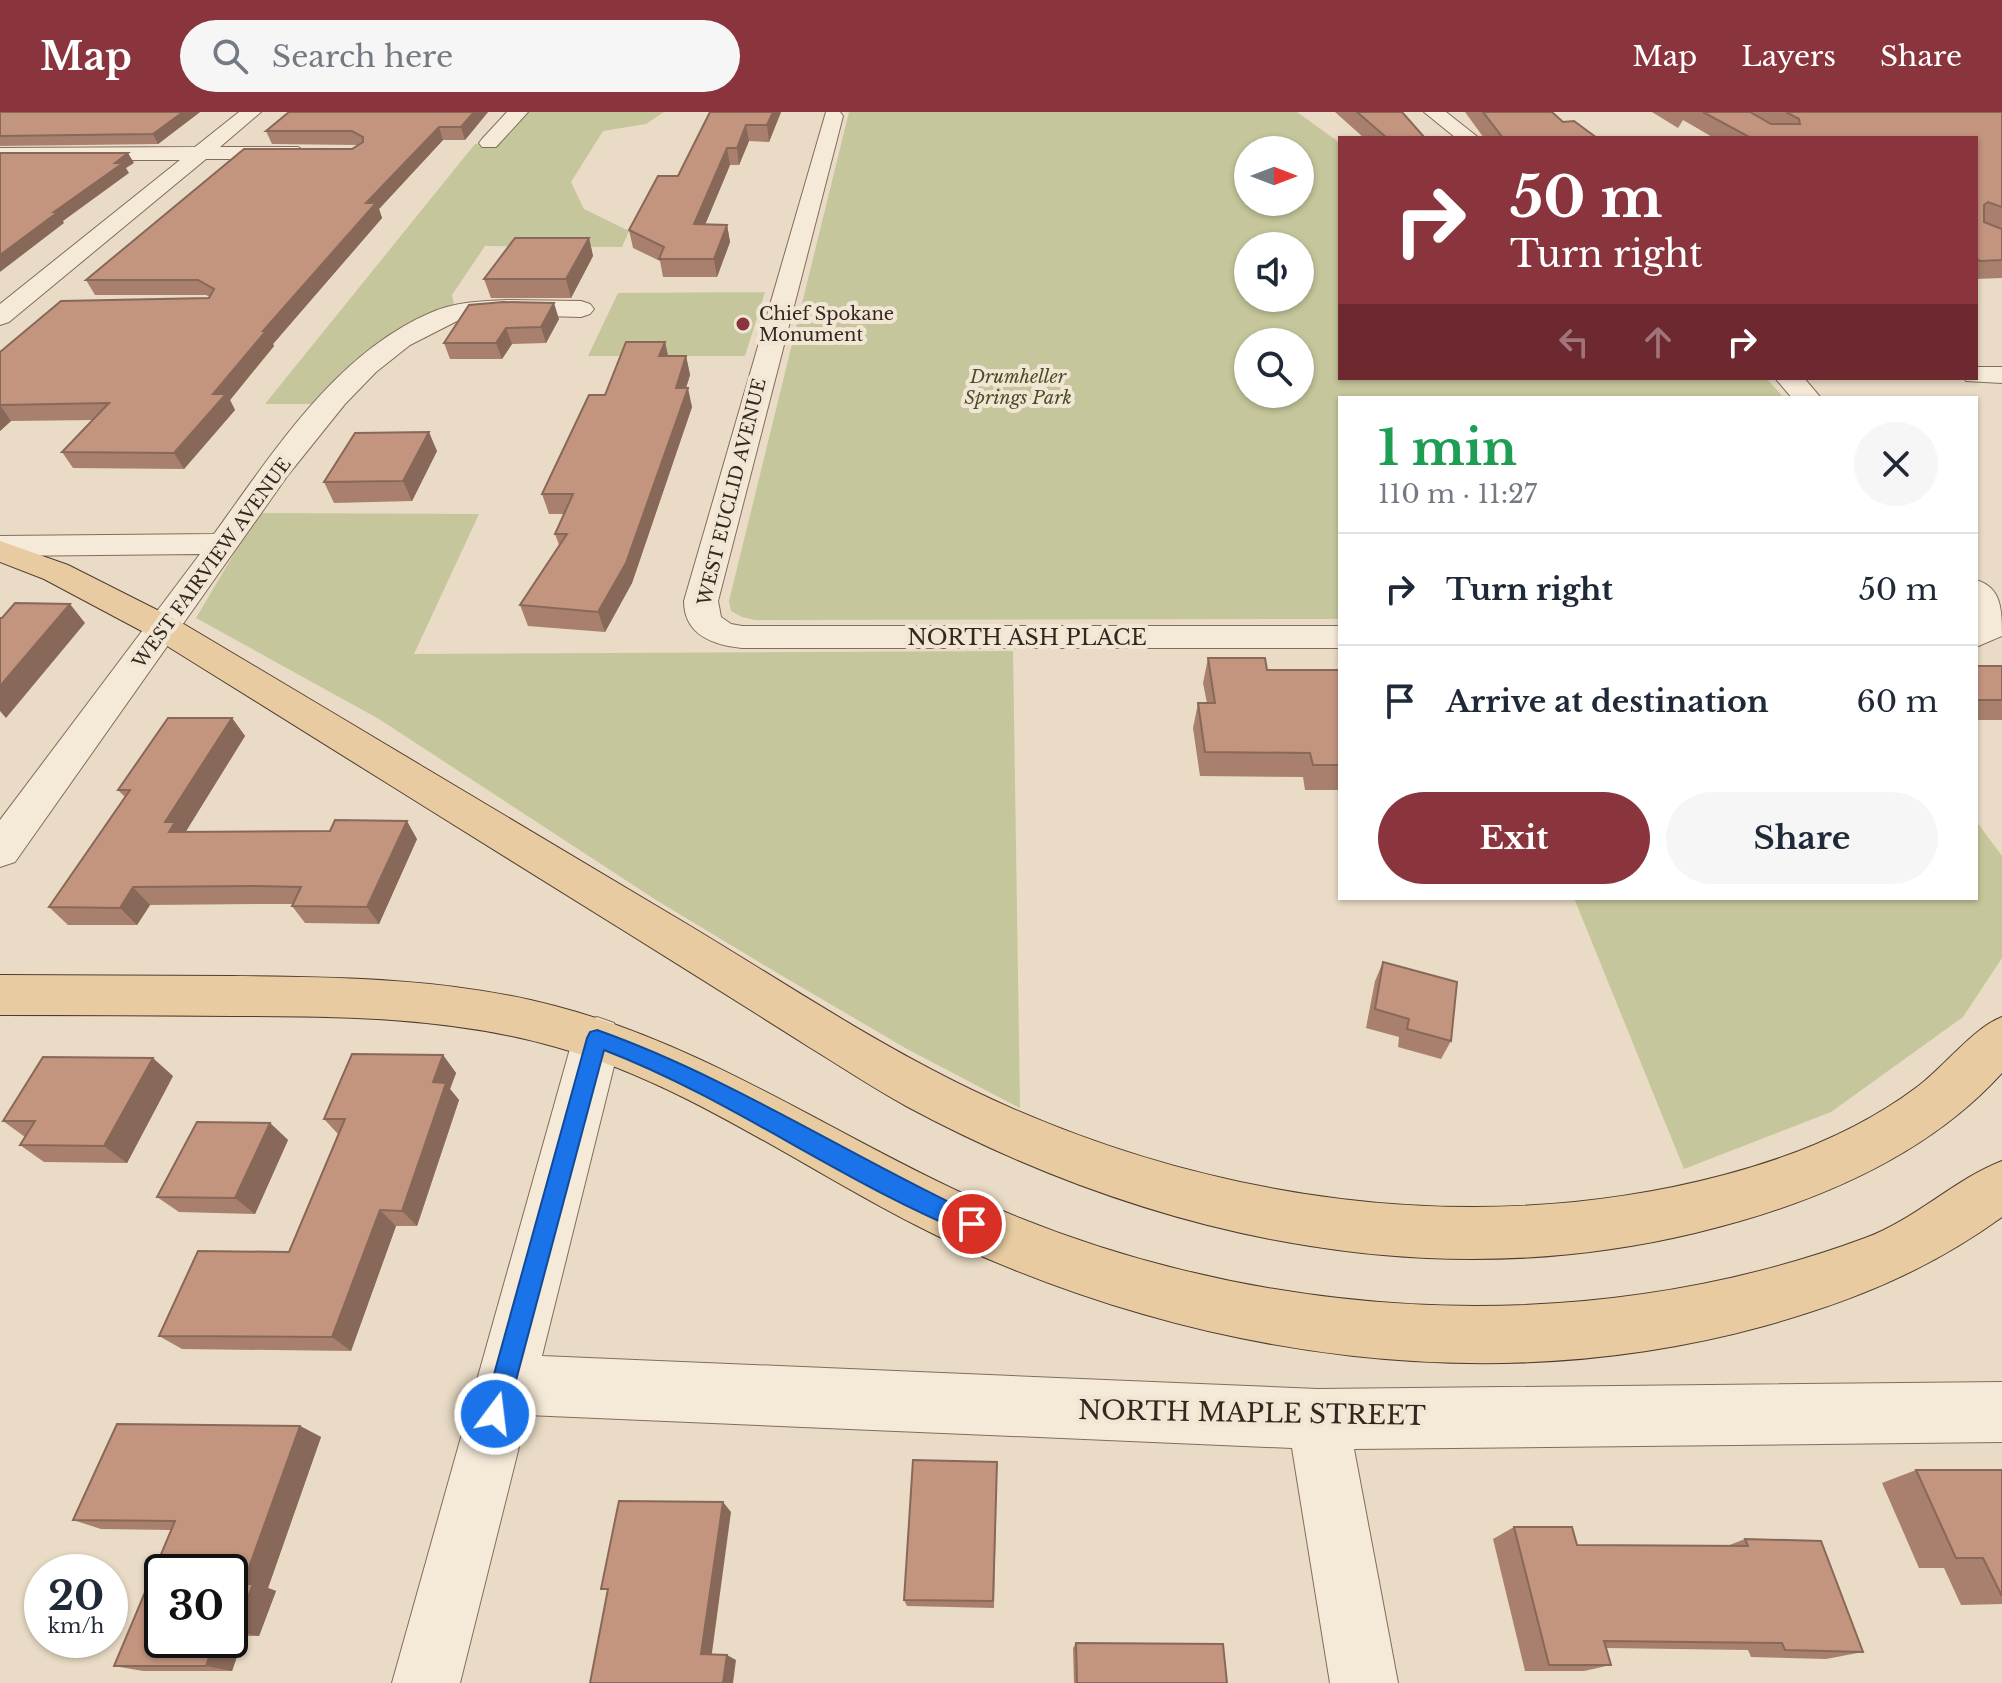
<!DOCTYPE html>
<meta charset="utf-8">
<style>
body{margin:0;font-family:"Libre Baskerville",serif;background:#f6f6f7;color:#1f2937;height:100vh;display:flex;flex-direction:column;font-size:30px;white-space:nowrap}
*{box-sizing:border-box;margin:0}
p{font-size:26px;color:#747a83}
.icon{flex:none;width:44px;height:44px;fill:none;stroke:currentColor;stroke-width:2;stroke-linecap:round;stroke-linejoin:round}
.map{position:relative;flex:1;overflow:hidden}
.details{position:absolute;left:1338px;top:284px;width:640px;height:504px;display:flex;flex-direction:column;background:#fff;border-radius:0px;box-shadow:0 2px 6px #0004}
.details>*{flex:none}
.hud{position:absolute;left:1338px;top:24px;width:640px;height:244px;border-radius:0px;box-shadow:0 2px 6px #0004;background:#8a343d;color:#fff;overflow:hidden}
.needle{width:52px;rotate:90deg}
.fabs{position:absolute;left:1234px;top:24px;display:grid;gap:16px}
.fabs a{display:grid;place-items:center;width:80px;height:80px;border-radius:50%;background:#fff;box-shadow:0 2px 6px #0004;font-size:40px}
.speed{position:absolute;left:24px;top:1442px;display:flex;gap:16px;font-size:40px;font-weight:700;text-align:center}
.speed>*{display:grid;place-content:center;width:104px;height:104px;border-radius:50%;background:#fff;box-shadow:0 2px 6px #0004;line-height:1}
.speed small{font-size:20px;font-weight:400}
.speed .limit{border:4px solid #111;border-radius:12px;background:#fff;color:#111}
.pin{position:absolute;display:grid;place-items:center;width:68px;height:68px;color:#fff;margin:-34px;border:4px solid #fff;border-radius:50%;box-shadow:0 2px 8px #0007}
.me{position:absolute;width:88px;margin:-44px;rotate:15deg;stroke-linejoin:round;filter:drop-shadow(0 0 6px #0008)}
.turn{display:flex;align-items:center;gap:28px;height:168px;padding:0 40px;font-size:36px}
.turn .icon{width:104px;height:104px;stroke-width:2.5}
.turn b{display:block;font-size:56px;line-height:68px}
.lanes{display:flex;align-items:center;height:76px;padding:0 40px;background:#0003;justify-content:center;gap:40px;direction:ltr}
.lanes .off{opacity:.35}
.round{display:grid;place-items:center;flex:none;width:84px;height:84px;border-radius:42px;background:#f6f6f7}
.head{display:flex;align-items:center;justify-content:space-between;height:136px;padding:0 40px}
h1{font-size:48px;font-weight:800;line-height:60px;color:#1e9e55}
.action{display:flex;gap:16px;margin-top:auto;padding:16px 40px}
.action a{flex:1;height:92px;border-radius:48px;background:#8a343d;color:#fff;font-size:32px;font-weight:800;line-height:92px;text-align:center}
.action a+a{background:#f6f6f7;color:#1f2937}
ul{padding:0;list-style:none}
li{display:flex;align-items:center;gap:24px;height:112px;padding:0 40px;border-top:2px solid #e0e1e3}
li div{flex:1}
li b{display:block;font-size:30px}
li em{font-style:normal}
header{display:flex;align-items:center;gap:48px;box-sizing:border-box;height:112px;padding:0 40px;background:#8a343d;color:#fff}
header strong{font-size:38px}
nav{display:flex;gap:44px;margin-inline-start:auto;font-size:28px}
.search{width:560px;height:72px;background:#f6f6f7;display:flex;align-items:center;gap:20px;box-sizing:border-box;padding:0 28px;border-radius:44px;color:#747a83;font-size:30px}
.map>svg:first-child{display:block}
.green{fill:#c5c69b;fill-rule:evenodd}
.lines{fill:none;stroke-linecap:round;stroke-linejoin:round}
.minor-casing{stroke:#826d5d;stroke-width:2}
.major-casing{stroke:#503d31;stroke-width:2}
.minor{fill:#f5e9d8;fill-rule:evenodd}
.major{fill:#e8cba1;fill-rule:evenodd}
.wall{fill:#a8806d;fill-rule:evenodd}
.shaded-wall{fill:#886859}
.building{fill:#c3957f;stroke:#886859;stroke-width:2}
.route{fill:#1a73e8;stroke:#114b97;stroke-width:2}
.poi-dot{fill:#8a343d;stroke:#f1e6d4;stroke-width:3}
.labels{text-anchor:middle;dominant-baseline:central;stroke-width:8;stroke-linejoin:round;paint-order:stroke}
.far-poi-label{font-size:18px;fill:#342720;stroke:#f1e6d4;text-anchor:start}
.far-park-label{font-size:18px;font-style:italic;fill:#484e28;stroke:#f1e6d4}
.far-street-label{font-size:18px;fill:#342720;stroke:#f1e6d4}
.street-label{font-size:22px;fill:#342720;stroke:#f1e6d4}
.near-street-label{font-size:26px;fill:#342720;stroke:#f1e6d4}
</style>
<header>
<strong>Map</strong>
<div class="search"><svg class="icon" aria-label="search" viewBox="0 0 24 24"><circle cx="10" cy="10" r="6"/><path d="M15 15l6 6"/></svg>Search here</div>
<nav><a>Map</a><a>Layers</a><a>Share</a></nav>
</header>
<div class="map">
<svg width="2002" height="1571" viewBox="0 0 2002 1571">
<rect width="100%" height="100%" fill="#e9dbc5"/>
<path class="green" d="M 526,0 L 664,0 L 646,12 L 603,19 L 571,70 L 584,97 L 629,119 L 622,135 L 485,134 L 452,183 L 454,193 L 313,292 L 265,292 L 475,32 L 497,31 Z
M 849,0 L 1297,0 L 1340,31 L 1340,266 L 1766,266 L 1784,286 L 1340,286 L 1340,507 L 755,508 L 742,505 L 731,499 L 729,489 ZM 1300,38 L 1300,90 L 1248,90 L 1248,38 ZM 1300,134 L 1300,186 L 1248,186 L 1248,134 ZM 1300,230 L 1300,282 L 1248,282 L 1248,230 Z
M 765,180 L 745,244 L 588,244 L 618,181 Z
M 258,401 L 479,402 L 414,542 L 1013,539 L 1020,996 L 907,937 L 779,862 L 656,788 L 379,607 L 196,506 Z
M 1976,709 L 2002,744 L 2002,846 L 1963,905 L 1831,1000 L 1684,1057 L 1574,786 L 1976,786 Z"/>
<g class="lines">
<defs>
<path id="minor" d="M 239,0 L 261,0 L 220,35 L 298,35 L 308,41 L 298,47 L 206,47 L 9,210 L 0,213 L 0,192 L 180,48 L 0,48 L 0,36 L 195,35 Z
M 507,0 L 528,0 L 496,35 L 482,35 L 479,31 L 482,27 Z
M 826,0 L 840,0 L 843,4 L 718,489 L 721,505 L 731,512 L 742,514 L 1340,514 L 1340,536 L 742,536 C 713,533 684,523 684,489 Z
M 1424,0 L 1446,0 L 1479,26 L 1456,26 Z
M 508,188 L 581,189 L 590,192 L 594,197 L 590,202 L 581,205 L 508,203 L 459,208 L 410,233 L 376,260 L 345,292 L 288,363 L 15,750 L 0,755 L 0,708 L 200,442 L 0,444 L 0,424 L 214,422 C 272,342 335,242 430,201 C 454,190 481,189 508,188 Z
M 1976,255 L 2002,255 L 2002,271 L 1966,269 L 1964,266 L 1976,266 Z
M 1775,266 L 1804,266 L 1821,286 L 1792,286 Z
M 1976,468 C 2002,475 2002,499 2002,524 L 1976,535 Z
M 597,905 L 614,911 L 621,926 L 542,1244 L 1318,1277 L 2002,1270 L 2002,1330 L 1354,1337 L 1398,1571 L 1330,1571 L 1292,1336 L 527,1303 L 460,1571 L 392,1571 L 573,926 L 580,911 Z"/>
<path id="major" d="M 0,429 L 68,453 L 177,508 C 340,605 502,702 665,799 C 767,859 866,927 972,978 C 1203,1089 1474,1129 1724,1063 C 1792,1045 1860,1018 1917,975 C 1944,955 1973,916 2002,905 L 2002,961 C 1923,1048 1807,1094 1695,1121 C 1423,1186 1148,1124 906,994 C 873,976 842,955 809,935 C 751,898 693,862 634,825 C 473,725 312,624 151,524 L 44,467 L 0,450 Z
M 0,863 C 77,863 154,864 231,864 C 339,865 449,866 555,894 C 702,932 828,1019 964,1082 C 1242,1210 1577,1233 1865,1126 C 1915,1108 1953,1068 2002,1049 L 2002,1105 C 1927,1159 1853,1189 1764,1214 C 1494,1288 1205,1247 952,1131 C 821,1070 696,974 556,935 C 451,905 340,904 232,904 C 155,903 77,903 0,903 Z"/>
</defs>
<use href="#minor" class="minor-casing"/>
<use href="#major" class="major-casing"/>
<use href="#minor" class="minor"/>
<use href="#major" class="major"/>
</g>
<path class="wall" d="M 0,0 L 200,0 L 158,32 L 0,34 Z
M 289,0 L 488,0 L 465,28 L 443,28 L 379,97 L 382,106 L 273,232 L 274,234 L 230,288 L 235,298 L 184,357 L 73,356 L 62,340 L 93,308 L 11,309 L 0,319 L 0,240 L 210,185 L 206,183 L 95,183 L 86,168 L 359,33 L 272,32 L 266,19 Z
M 709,0 L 781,0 L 769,30 L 749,29 L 739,53 L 730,53 L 705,112 L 727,113 L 730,130 L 717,165 L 663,165 L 660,149 L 633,136 L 629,118 L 678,64 L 709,2 Z
M 1335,0 L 1402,0 L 1425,26 L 1364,26 Z
M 1465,0 L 1552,0 L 1563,10 L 1597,26 L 1484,26 Z
M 1652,0 L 1750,0 L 1771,12 L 1772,12 L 1751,0 L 2002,0 L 2002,166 L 1976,167 L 1976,26 L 1714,26 L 1683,8 L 1678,16 Z
M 589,126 L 593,144 L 571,186 L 491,186 L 484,167 Z
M 469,193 L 559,207 L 546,231 L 512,232 L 502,247 L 450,247 L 444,231 Z
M 665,230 L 668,244 L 686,244 L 690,263 L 686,276 L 692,295 L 632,471 L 605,520 L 528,514 L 520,493 L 559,433 L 555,422 L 564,402 L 549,402 L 542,382 L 605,283 Z
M 437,339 L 412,389 L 334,391 L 324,370 Z
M 1208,546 L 1267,558 L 1340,558 L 1340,678 L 1305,678 L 1303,665 L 1200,664 L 1193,616 L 1198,591 L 1207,591 L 1203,571 Z
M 1976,554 L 2002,554 L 2002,608 L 1976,608 Z
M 232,606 L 245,624 L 185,720 L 417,727 L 379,812 L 305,811 L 292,794 L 292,792 L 266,792 L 150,793 L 137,813 L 68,813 L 49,795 L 125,685 L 118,678 Z
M 1383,850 L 1451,929 L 1441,947 L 1398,935 L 1399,925 L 1366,916 L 1375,869 Z
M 443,943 L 456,961 L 450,977 L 459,988 L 417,1114 L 396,1114 L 351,1239 L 182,1237 L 159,1224 L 289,1140 L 338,1022 L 324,1007 Z
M 173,964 L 127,1051 L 44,1050 L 20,1033 L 25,1025 L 3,1009 Z
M 270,1011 L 288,1028 L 255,1102 L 179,1100 L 157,1085 Z
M 300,1314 L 321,1325 L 268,1476 L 276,1479 L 259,1524 L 244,1524 L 232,1559 L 143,1559 L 114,1554 L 171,1418 L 101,1417 L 73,1408 ZM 230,1460 L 230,1528 L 162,1528 Z
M 997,1350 L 994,1496 L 907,1494 L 904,1488 Z
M 1916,1358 L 2002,1358 L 2002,1492 L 1961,1493 L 1944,1456 L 1919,1456 L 1882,1371 Z
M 1514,1415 L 1577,1433 L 1727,1434 L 1745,1427 L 1863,1540 L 1826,1547 L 1751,1545 L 1748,1538 L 1606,1536 L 1611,1553 L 1584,1559 L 1525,1559 L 1493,1427 Z
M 1076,1531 L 1227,1571 L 1074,1571 L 1073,1536 Z"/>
<path class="shaded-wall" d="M 183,0 L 200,0 L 158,32 L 153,22 Z
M 474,0 L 488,0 L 465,28 L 461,15 Z
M 773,0 L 781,0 L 769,30 L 767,13 Z
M 746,13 L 749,29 L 739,53 L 737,36 Z
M 439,15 L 443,28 L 379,97 L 382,106 L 273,232 L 274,234 L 230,288 L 235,298 L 184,357 L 174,341 L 213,282 L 366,91 Z
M 727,36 L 730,53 L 698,130 L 694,112 Z
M 128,41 L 134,51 L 126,56 L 129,61 L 63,109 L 64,111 L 0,160 L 0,143 Z
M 727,113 L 730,130 L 717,165 L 714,147 Z
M 589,126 L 593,144 L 571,186 L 566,167 Z
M 554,191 L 559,207 L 546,231 L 541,215 Z
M 506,216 L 512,232 L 502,247 L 496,231 Z
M 665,230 L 669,249 L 659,244 Z
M 686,244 L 690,263 L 680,295 L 676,276 Z
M 688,276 L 692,295 L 632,471 L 605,520 L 598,500 Z
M 0,293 L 11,309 L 0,319 Z
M 429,320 L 437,339 L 412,389 L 403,369 Z
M 70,492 L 85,511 L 6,606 L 0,599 L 0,574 Z
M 232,606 L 245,624 L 185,721 L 169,720 L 165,710 Z
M 407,709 L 417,727 L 379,812 L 367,795 Z
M 133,775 L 150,793 L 137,813 L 120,796 Z
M 443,943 L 456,961 L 450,977 L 459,988 L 417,1114 L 402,1099 L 433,970 Z
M 153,946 L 173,964 L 127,1051 L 104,1034 Z
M 270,1011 L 288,1028 L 255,1102 L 235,1086 Z
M 380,1098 L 396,1114 L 351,1239 L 332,1225 Z
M 300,1314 L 321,1325 L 268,1476 L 276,1479 L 259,1524 L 235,1519 L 243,1472 Z
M 723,1390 L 731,1400 L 711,1548 L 701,1542 Z
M 230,1521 L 244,1524 L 232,1559 L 206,1554 L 215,1528 L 230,1528 Z
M 727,1543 L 736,1548 L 733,1571 L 723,1571 Z"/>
<path class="building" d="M 0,0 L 183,0 L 153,22 L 0,24 Z
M 289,0 L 474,0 L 461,15 L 439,15 L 366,91 L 376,91 L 263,219 L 266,219 L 213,282 L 226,282 L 174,341 L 62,340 L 109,291 L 0,293 L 0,240 L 61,189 L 209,186 L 214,177 L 198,168 L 86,168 L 244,37 L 352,37 L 363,30 L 363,25 L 352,19 L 266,19 Z
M 710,0 L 773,0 L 767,13 L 746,13 L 737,36 L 727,36 L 694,112 L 727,113 L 714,147 L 659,147 L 664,135 L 629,118 L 658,64 L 678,64 Z
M 1357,0 L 1402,0 L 1425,26 L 1387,26 Z
M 1483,0 L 1552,0 L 1563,10 L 1574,9 L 1597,26 L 1503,26 Z
M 1703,0 L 1750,0 L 1771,12 L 1800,12 L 1799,7 L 1786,0 L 2002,0 L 2002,95 L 1988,90 L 1984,93 L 1984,110 L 2002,117 L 2002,148 L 1980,149 L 1976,146 L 1976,26 L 1751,26 Z
M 0,41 L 128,41 L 115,51 L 123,51 L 54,100 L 58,100 L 0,143 Z
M 515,126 L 589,126 L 566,167 L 484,167 Z
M 503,190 L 554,191 L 541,215 L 506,216 L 496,231 L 444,231 L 469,193 Z
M 626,230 L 665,230 L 659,244 L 686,244 L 676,276 L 688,276 L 626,451 L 598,500 L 520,493 L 567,422 L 555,422 L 573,382 L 542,382 L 589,283 L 605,283 Z
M 429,320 L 403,369 L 324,370 L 355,321 Z
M 15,491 L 70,492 L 0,574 L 0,506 L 2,506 Z
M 1208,546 L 1265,546 L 1267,558 L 1340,558 L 1340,653 L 1313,653 L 1310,641 L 1205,640 L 1198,591 L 1215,591 Z
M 1976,554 L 2002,554 L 2002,588 L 1976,588 Z
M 168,606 L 232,606 L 165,710 L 175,710 L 169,720 L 330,719 L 335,708 L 407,709 L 367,795 L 292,794 L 301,775 L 251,774 L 133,775 L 120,796 L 49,795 L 130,678 L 118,678 Z
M 1383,850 L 1457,870 L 1451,929 L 1407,917 L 1409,907 L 1375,897 Z
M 352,942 L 443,943 L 433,970 L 446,971 L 402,1099 L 380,1098 L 332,1225 L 159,1224 L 198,1139 L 289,1140 L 345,1007 L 324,1007 Z
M 43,945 L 153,946 L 104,1034 L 20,1033 L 35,1009 L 3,1009 Z
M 197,1010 L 270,1011 L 235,1086 L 157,1085 Z
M 117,1312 L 300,1314 L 243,1472 L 253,1472 L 235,1519 L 230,1519 L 230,1460 L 162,1460 L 162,1528 L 215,1528 L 206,1554 L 114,1554 L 175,1409 L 73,1408 Z
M 913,1348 L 997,1350 L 993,1489 L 904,1488 Z
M 1916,1358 L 2002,1358 L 2002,1484 L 1983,1446 L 1956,1446 Z
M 619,1389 L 723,1390 L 701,1542 L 727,1543 L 723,1571 L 590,1571 L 608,1477 L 601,1477 Z
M 1514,1415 L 1572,1415 L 1577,1433 L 1748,1434 L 1745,1427 L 1821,1429 L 1863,1540 L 1785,1538 L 1782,1531 L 1604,1529 L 1611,1553 L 1549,1553 Z
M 1076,1531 L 1223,1532 L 1227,1571 L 1077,1571 Z"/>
<path class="route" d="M 597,918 C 730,965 851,1045 980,1105 L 983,1112 L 980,1120 L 972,1123 C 844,1072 732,987 604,938 L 507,1302 L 504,1311 L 495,1314 L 486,1311 L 483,1302 L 587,926 L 590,920 Z"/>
<circle class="poi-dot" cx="743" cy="212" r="8"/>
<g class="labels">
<g class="far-poi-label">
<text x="759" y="202">Chief Spokane<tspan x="759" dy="21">Monument</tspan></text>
</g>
<g class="far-park-label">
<text x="1018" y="265">Drumheller<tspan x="1018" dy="21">Springs Park</tspan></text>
</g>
<g class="far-street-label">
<text transform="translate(732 380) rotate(-76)">WEST EUCLID AVENUE</text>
<text transform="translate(212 451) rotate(-54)">WEST FAIRVIEW AVENUE</text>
</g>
<g class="street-label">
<text x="1027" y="525">NORTH ASH PLACE</text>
</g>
<g class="near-street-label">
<text transform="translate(1252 1301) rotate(1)">NORTH MAPLE STREET</text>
</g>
</g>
</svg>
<div class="fabs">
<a><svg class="needle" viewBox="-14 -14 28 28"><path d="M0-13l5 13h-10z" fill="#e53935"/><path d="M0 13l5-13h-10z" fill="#747a83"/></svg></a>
<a><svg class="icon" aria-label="sound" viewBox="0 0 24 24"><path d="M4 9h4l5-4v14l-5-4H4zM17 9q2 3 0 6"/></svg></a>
<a><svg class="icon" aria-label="search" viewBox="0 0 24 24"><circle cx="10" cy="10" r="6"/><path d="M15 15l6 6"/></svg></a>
</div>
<div class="speed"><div>20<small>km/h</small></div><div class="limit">30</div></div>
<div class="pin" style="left:972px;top:1112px;background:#d93025"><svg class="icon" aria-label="arrive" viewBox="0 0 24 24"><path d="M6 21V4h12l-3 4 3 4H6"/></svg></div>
<svg class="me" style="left:495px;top:1302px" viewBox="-20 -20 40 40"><circle r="17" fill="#1a73e8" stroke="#fff" stroke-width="3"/><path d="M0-11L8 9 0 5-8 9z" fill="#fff"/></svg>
<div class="hud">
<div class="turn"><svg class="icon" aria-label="right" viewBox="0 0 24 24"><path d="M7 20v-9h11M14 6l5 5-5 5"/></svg><div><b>50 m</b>Turn right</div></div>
<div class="lanes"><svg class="icon off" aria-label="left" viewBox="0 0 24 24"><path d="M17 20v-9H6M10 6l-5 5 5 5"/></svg><svg class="icon off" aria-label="ahead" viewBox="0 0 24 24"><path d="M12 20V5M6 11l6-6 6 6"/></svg><svg class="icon" aria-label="right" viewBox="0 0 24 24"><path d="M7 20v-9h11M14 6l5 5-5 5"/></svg></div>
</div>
<section class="details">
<div class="head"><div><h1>1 min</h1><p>110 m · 11:27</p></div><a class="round"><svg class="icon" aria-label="close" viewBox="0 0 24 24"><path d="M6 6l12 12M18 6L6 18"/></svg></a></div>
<ul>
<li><svg class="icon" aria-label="right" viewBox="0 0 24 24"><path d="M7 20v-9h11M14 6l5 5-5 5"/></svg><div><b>Turn right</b></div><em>50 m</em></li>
<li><svg class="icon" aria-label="arrive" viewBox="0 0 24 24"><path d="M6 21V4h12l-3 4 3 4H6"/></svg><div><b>Arrive at destination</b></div><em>60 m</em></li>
</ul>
<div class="action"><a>Exit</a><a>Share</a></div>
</section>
</div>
